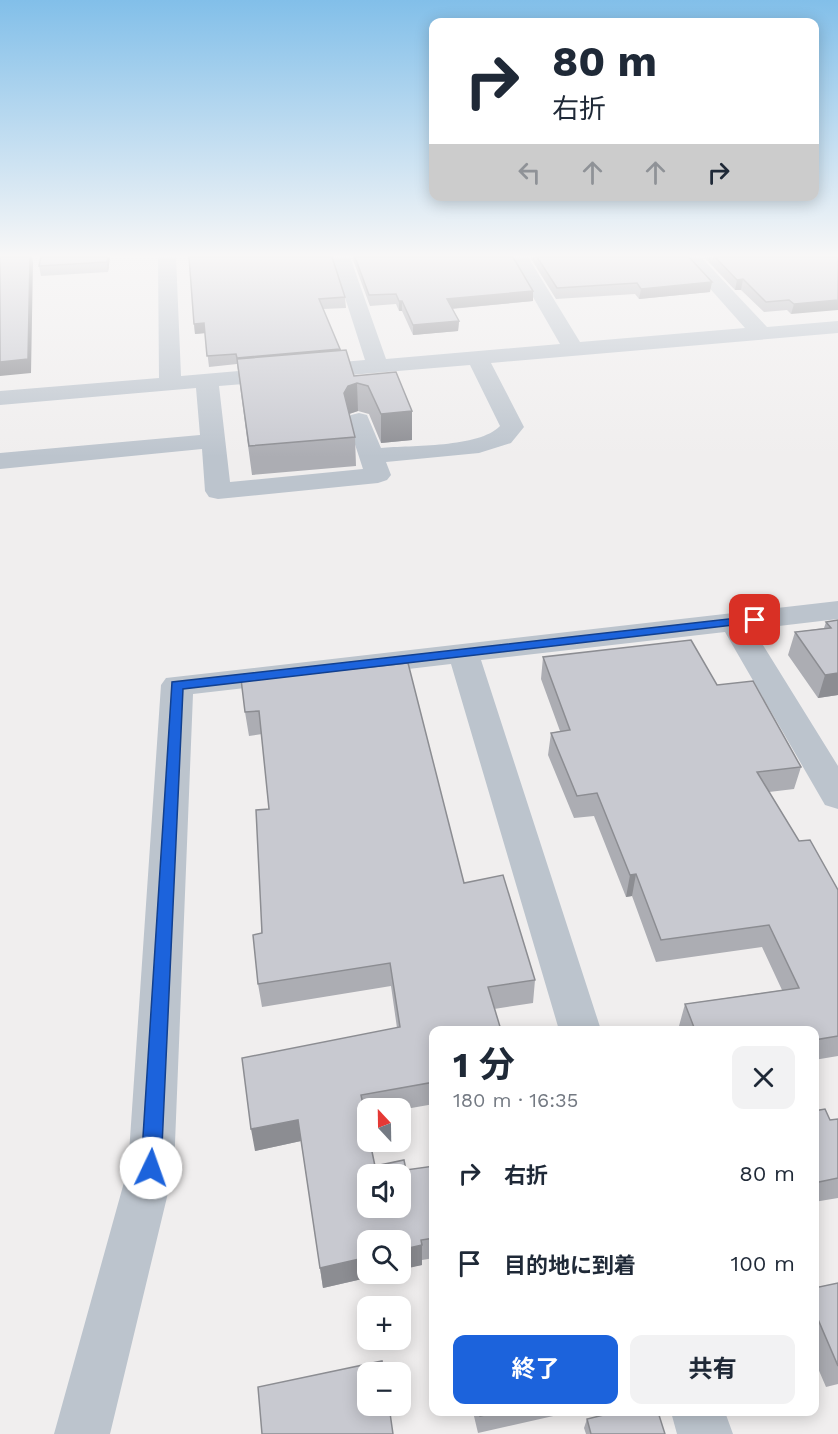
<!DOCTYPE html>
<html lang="ja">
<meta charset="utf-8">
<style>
body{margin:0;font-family:"Work Sans","Noto Sans JP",sans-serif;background:#f2f2f3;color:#1f2937;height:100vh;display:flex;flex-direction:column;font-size:22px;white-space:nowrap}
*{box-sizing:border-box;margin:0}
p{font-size:20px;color:#747a83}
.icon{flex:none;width:33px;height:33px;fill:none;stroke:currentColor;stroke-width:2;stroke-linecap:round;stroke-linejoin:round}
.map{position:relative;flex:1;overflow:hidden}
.details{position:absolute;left:429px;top:1026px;width:390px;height:390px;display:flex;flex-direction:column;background:#fff;border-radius:12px;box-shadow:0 3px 15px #0003}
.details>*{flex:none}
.guide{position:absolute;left:429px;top:18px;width:390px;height:183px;border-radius:12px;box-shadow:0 3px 15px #0003;background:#fff;color:#1f2937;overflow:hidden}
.needle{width:39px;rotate:338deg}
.tools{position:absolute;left:357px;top:1098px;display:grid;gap:12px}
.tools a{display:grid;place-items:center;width:54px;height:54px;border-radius:12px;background:#fff;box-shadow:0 3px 15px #0003;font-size:30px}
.pin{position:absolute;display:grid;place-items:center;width:51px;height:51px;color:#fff;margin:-26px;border-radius:12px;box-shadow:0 3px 9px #0006}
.me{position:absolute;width:66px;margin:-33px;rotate:3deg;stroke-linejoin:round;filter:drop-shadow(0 0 4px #0008)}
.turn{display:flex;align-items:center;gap:21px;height:126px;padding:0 24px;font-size:27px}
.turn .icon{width:78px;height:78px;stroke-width:2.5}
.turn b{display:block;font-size:42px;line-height:51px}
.lanes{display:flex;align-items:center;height:57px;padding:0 24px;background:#0003;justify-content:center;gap:30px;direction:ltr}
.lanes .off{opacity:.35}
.round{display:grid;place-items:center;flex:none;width:63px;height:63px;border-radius:12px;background:#f2f2f3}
.summary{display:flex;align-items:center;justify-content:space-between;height:102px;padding:0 24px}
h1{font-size:36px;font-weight:700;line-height:45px}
.action{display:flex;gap:12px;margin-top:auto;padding:12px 24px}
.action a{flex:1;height:69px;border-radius:12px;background:#1c63dc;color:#fff;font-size:24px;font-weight:700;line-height:69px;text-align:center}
.action a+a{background:#f2f2f3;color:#1f2937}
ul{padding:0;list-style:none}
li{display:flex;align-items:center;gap:18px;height:90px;padding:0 24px}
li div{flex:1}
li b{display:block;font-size:22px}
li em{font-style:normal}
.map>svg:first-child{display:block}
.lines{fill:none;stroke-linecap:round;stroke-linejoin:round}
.minor{fill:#bcc4cd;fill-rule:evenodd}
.wall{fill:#acadb3}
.shaded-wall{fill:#8c8d92}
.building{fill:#c8c9d0;stroke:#8c8d92;stroke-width:1.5;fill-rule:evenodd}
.route{fill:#1c63dc;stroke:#12408f;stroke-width:1.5}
</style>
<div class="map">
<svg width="838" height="1434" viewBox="0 0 838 1434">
<rect width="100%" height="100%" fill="#f0eeee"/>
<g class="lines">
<path class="minor" d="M 158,257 L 176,257 L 181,376 L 365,360 L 332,257 L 350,257 L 386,359 L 560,344 L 510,257 L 528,257 L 580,342 L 745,328 L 682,257 L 701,257 L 767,327 L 838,321 L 838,333 L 491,363 L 524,427 L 511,443 L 479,453 L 386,462 L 391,475 L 387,480 L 378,483 L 218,499 L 209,497 L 205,491 L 202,449 L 0,469 L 0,453 L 200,435 L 196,388 L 0,405 L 0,391 L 159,378 ZM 470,365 L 500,426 C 479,448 411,445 381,448 L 367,415 L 359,413 L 351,415 L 347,420 L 363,469 L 230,482 L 219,386 Z
M 838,601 L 838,619 L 753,629 L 838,766 L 838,809 L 825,805 L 725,632 L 481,660 L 601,1030 L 559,1030 L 451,664 L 193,694 L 174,1168 L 110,1434 L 54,1434 L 128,1168 L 161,685 L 166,678 Z
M 671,1412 L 725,1412 L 733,1434 L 677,1434 Z"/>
</g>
<path class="wall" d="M 110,257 L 108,272 L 41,276 L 39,266 Z
M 188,257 L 332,257 L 345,297 L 346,308 L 323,309 L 340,351 L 354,376 L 396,372 L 412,440 L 381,443 L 369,414 L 358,411 L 349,414 L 355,437 L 356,466 L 252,475 L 237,364 L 209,367 L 205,333 L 195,334 L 190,266 Z
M 352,257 L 513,257 L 533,291 L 533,301 L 452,309 L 459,321 L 458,331 L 413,335 L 402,311 L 399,311 L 396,304 L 370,306 Z
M 530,257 L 689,257 L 710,292 L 639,299 L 635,294 L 556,299 Z
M 704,257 L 838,257 L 791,314 L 787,310 L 764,312 L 741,290 L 735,290 Z
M 838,620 L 838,695 L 818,698 L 788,655 L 795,632 L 824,628 L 826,622 Z
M 543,657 L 717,685 L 801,767 L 794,789 L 769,792 L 799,841 L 838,890 L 838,1056 L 814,1060 L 814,1030 L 681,1030 L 679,1026 L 685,1004 L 782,990 L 762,947 L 656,962 L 632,896 L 626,897 L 594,816 L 574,818 L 548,755 L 551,733 L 560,731 L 541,679 Z
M 314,673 L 464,883 L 535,980 L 533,1003 L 494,1009 L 434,1030 L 434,1104 L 400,1110 L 400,1108 L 368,1108 L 368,1116 L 365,1117 L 375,1166 L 406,1170 L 434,1166 L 434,1258 L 422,1260 L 422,1265 L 368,1274 L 384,1274 L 323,1288 L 301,1141 L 255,1151 L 397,1028 L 391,986 L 262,1007 L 258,984 L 269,809 L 262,734 L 249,736 L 245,712 Z
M 814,1111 L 830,1120 L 838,1119 L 838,1198 L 814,1202 Z
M 838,1283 L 838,1384 L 826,1387 L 814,1359 L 814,1288 Z
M 473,1412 L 571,1412 L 478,1433 Z
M 587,1419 L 665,1434 L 586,1434 L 584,1428 Z"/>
<path class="shaded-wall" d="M 30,257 L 32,257 L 33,262 L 31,373 L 0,376 L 0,362 Z
M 107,257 L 110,257 L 108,272 L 107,262 Z
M 743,279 L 741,290 L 735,290 L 737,280 Z
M 712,282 L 710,292 L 639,299 L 641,289 Z
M 533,291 L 533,301 L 447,309 L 447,299 Z
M 838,300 L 838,310 L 791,314 L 794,304 Z
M 399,301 L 402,301 L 402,311 L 399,311 Z
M 459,321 L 458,331 L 413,335 L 413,325 Z
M 204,323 L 206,333 L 195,334 L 194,324 Z
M 357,383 L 358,411 L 349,414 L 344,393 L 348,386 Z
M 412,411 L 412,440 L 381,443 L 381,414 Z
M 838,673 L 838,695 L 818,698 L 825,675 Z
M 636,874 L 632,896 L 626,897 L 630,875 Z
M 298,1120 L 301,1141 L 255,1151 L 251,1129 Z
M 422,1245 L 422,1265 L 400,1270 L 400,1250 Z
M 368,1257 L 368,1274 L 384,1274 L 323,1288 L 320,1268 Z"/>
<path class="building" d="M 0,257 L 30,257 L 28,359 L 0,362 Z
M 41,257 L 107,257 L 107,262 L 39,266 Z
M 189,257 L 332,257 L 345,297 L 319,299 L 340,349 L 237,358 L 236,354 L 207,356 L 204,323 L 194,324 Z
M 355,257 L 513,257 L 533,291 L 447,299 L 459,321 L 413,325 L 402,301 L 399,301 L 396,294 L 369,295 Z
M 537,257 L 689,257 L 712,282 L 641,289 L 637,283 L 557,288 Z
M 715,257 L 838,257 L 838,300 L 794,304 L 789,300 L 766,302 L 743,279 L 737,280 Z
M 346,350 L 354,376 L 396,372 L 412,411 L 381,414 L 368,386 L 357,383 L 348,386 L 344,393 L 355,437 L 249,446 L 237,359 Z
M 838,620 L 838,673 L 825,675 L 795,632 L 831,628 L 826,622 Z
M 691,640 L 717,685 L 753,681 L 801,767 L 757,772 L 799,841 L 810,840 L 838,890 L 838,1036 L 814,1040 L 814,1030 L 695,1030 L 685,1004 L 799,988 L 769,925 L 661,940 L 636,874 L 630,875 L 597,793 L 577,796 L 551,733 L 570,730 L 543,657 Z
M 408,663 L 464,883 L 503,875 L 535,980 L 488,987 L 501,1030 L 434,1030 L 434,1082 L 361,1095 L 368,1128 L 368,1142 L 370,1142 L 375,1166 L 404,1160 L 406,1170 L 434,1166 L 434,1238 L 421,1240 L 422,1245 L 400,1250 L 400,1240 L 368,1240 L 368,1257 L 320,1268 L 298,1120 L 251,1129 L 242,1058 L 400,1027 L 390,963 L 258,984 L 253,935 L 262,933 L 256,810 L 269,809 L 259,711 L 245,712 L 241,679 L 314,670 L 314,673 ZM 368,1174 L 400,1174 L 400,1208 L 368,1208 Z
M 825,1109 L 830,1120 L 838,1119 L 838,1178 L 814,1183 L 814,1111 Z
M 838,1283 L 838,1366 L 814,1310 L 814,1288 Z
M 382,1361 L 384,1372 L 368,1372 L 368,1406 L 389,1406 L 393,1434 L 262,1434 L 258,1387 Z
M 479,1412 L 498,1412 L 480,1416 Z
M 616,1412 L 658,1412 L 665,1434 L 591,1434 L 587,1419 Z"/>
<linearGradient id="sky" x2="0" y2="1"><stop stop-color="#82bfe9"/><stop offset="0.56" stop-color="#f8f7f7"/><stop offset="1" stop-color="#f8f7f7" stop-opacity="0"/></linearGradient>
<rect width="838" height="457" fill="url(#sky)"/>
<path class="route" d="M 755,616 L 761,620 L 759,622 L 183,689 L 161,1168 L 158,1175 L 151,1178 L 144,1175 L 141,1168 L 172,682 Z"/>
</svg>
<div class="tools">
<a><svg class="needle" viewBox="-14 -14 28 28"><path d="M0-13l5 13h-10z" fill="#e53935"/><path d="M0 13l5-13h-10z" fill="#747a83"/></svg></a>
<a><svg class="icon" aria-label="sound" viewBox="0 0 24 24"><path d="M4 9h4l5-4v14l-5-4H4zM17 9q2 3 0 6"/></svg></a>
<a><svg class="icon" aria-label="search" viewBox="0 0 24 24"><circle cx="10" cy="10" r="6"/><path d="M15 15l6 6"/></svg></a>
<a>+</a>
<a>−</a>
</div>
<div class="pin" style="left:755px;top:620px;background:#d93025"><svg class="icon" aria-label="arrive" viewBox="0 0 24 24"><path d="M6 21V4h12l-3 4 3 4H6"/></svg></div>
<svg class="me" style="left:151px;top:1168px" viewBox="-20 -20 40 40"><circle r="19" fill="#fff"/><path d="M0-13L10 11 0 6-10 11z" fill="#1c63dc"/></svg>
<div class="guide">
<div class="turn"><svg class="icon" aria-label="right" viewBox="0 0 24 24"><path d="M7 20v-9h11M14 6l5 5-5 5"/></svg><div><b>80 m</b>右折</div></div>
<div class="lanes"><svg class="icon off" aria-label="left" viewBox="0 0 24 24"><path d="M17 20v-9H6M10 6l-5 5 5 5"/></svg><svg class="icon off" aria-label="ahead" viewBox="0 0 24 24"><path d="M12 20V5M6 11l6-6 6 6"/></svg><svg class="icon off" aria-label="ahead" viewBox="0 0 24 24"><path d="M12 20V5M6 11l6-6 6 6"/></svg><svg class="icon" aria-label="right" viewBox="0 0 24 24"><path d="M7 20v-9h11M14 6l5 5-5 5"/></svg></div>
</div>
<section class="details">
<div class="summary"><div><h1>1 分</h1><p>180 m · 16:35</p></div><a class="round"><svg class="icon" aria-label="close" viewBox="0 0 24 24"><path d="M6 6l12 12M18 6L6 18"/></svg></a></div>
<ul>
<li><svg class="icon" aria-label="right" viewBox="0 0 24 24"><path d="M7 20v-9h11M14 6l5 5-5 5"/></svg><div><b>右折</b></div><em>80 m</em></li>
<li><svg class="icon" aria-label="arrive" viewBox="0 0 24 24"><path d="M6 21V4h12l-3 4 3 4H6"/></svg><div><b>目的地に到着</b></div><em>100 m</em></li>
</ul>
<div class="action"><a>終了</a><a>共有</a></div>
</section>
</div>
